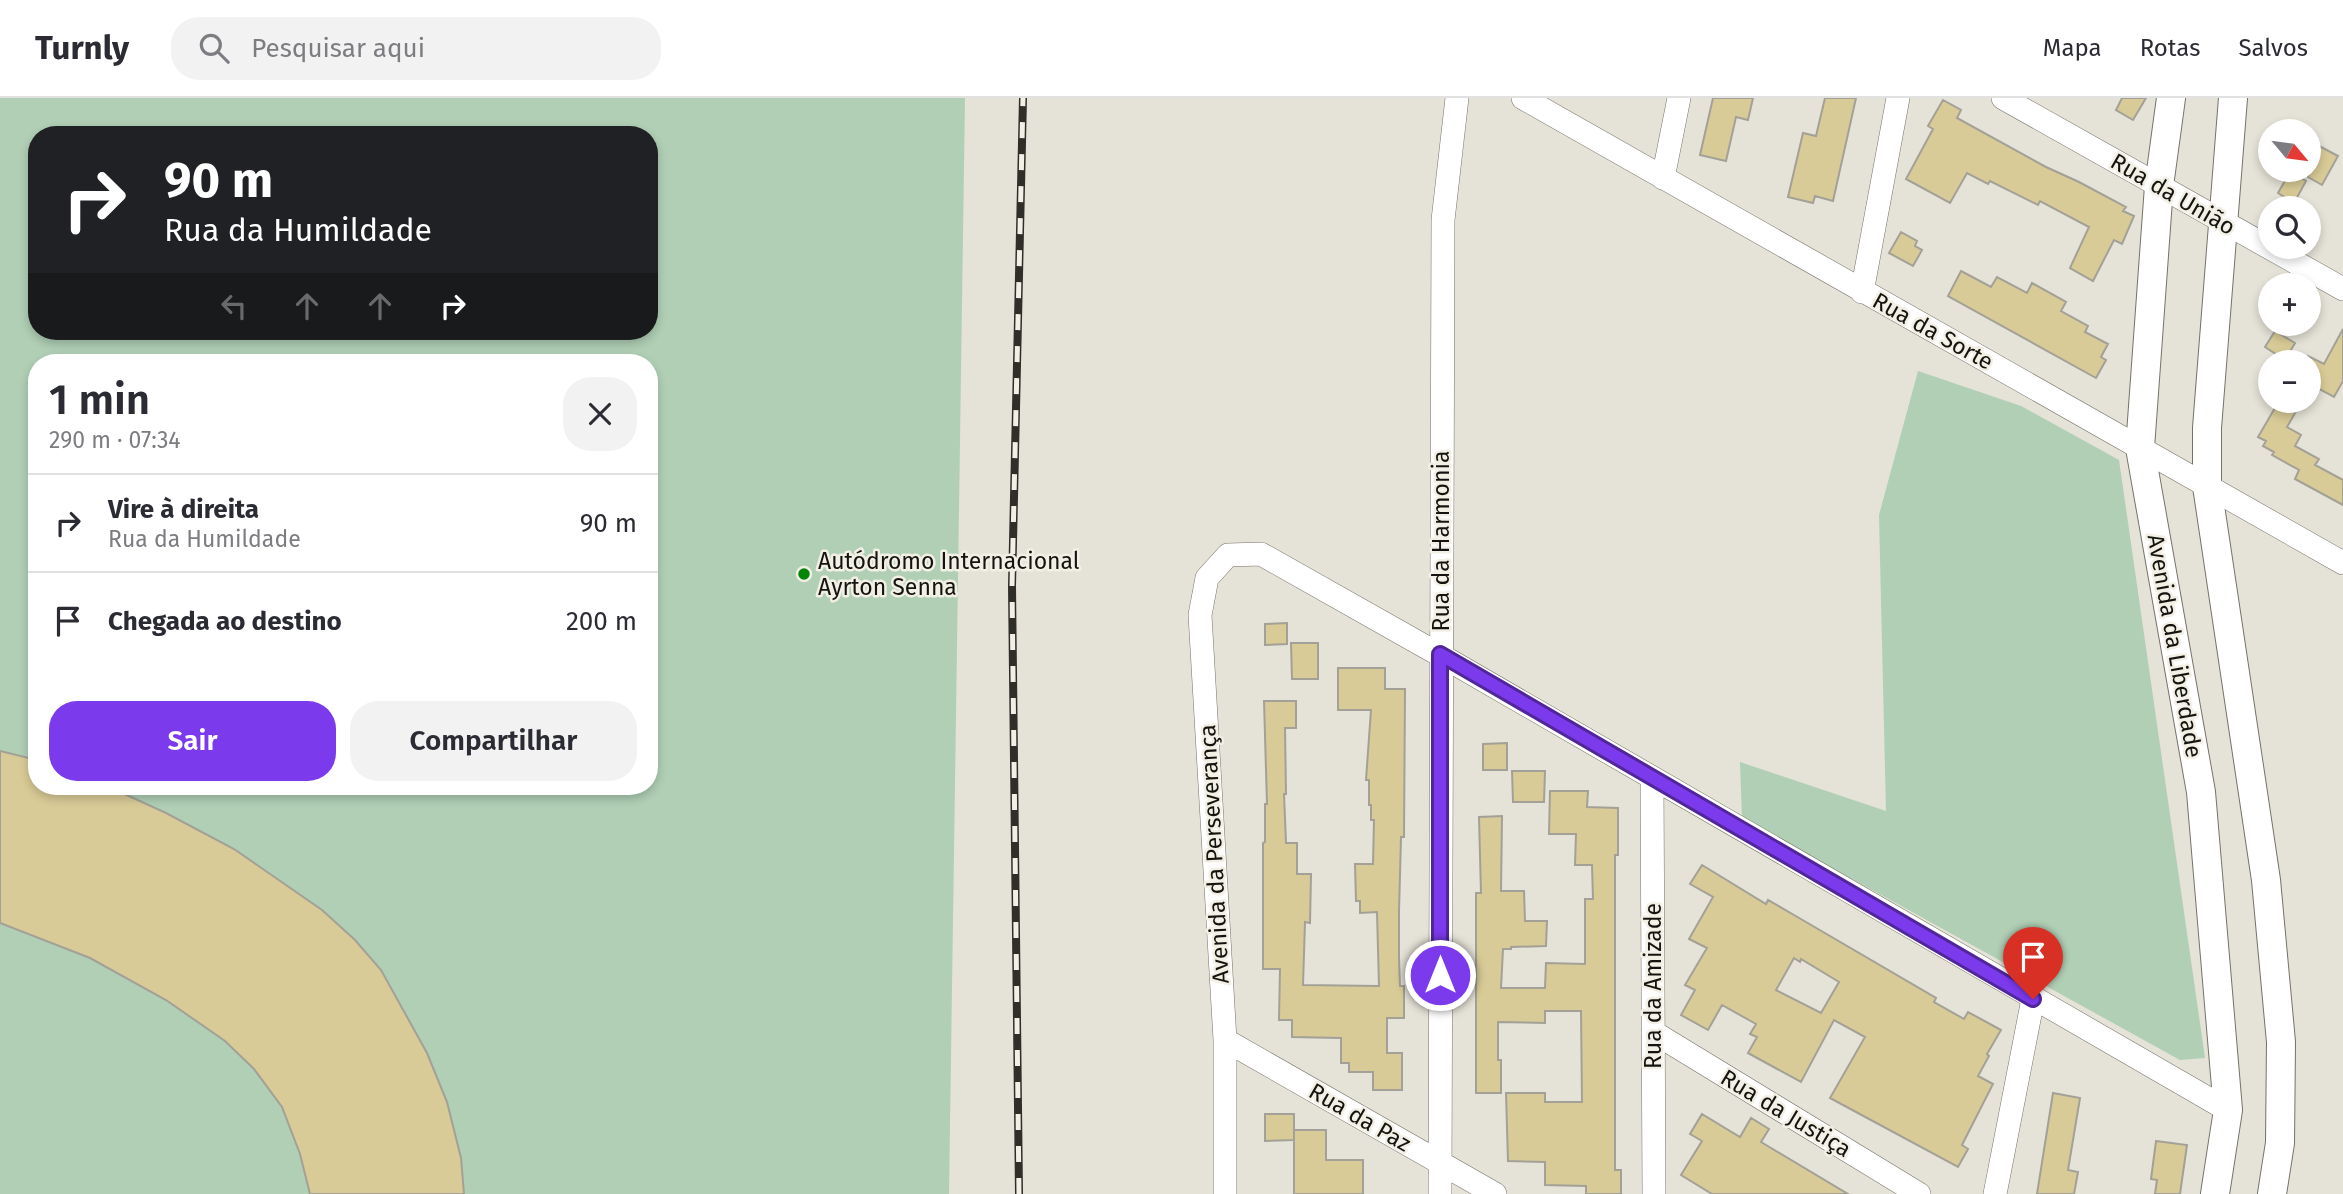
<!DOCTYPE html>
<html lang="pt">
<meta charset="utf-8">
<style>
body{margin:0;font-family:"Fira Sans",sans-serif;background:#f2f2f3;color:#2b2b33;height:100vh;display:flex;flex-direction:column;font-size:26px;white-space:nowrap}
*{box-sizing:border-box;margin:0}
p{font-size:23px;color:#7c7c81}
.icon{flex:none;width:38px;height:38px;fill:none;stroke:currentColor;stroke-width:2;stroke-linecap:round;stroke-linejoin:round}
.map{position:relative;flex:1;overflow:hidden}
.details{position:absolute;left:28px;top:256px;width:630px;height:441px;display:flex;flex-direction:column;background:#fff;border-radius:28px;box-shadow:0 4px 10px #0003}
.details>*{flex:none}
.guide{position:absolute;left:28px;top:28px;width:630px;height:214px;border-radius:28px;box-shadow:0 4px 10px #0003;background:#202124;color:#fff;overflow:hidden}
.needle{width:46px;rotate:119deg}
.controls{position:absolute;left:2258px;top:21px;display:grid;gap:14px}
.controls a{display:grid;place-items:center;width:63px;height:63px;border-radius:50%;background:#fff;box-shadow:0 4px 10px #0003;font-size:35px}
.pin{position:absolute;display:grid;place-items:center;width:60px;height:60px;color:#fff;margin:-72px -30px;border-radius:50% 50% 50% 0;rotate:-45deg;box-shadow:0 0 7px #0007}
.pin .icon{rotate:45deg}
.me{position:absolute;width:77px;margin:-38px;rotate:0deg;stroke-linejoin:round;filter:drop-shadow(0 0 5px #0008)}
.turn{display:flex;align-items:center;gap:24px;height:147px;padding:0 21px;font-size:32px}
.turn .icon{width:91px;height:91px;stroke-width:2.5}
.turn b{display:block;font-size:49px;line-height:60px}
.lanes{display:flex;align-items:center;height:66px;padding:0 21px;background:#0003;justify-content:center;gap:35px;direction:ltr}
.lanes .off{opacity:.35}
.round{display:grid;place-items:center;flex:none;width:74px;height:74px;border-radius:28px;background:#f2f2f3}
.headline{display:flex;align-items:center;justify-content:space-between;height:119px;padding:0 21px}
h1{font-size:42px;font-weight:600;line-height:52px}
.cta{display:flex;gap:14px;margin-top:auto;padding:14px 21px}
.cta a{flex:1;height:80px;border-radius:28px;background:#7c3aed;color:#fff;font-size:28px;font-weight:600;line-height:80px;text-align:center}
.cta a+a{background:#f2f2f3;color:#2b2b33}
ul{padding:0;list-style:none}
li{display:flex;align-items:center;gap:21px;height:98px;padding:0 21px;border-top:2px solid #e1e1e2}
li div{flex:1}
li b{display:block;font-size:26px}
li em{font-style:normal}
header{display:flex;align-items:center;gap:42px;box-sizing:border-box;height:98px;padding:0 35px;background:#fff;border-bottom:2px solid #e1e1e2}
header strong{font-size:33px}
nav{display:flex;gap:38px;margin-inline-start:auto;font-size:24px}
.search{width:490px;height:63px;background:#f2f2f3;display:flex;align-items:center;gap:18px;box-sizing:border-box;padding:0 24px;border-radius:28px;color:#7c7c81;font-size:26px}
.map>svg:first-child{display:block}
.green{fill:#b0cfb5;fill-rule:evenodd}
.building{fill:#d9cb97;stroke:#a3a197;stroke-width:2;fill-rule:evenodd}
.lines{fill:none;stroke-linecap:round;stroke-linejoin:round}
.minor-casing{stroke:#757269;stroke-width:24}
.tertiary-casing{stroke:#757269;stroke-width:30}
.minor{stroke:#fff;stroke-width:23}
.tertiary{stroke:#fff;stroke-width:28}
.rail-casing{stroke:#2f2e29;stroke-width:8}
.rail{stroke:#f2efe4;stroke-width:5;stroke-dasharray:16;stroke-linecap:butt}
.route-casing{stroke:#51269a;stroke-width:18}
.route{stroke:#7c3aed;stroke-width:12}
.poi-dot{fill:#068607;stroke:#f2efe4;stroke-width:2.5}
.labels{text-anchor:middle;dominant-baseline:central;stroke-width:5;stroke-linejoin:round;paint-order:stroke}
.street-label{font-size:23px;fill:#14130f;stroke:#f2efe4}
.poi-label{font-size:23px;fill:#14130f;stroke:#f2efe4;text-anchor:start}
</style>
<header>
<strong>Turnly</strong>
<div class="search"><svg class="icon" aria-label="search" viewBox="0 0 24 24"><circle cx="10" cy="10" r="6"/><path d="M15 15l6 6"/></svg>Pesquisar aqui</div>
<nav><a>Mapa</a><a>Rotas</a><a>Salvos</a></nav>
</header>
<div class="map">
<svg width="2343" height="1096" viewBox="0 0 2343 1096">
<rect width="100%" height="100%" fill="#e5e2d7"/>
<path class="green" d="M 0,0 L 965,0 L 949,1096 L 0,1096 ZM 37,37 L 649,37 L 649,233 L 37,233 ZM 37,264 L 649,264 L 649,688 L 37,688 Z
M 1918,273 L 2021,308 L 2119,362 L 2205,960 L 2180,962 L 1742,720 L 1740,664 L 1886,713 L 1879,417 Z"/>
<path class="building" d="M 1713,0 L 1753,0 L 1748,22 L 1736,19 L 1726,63 L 1700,57 Z
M 1825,0 L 1856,0 L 1833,103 L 1815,98 L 1813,105 L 1788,99 L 1803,35 L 1816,38 Z
M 2122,0 L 2146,0 L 2133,22 L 2116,12 Z
M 1943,2 L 1961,12 L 1957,20 L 2046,69 L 2079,84 L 2126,109 L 2123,113 L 2134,118 L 2122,146 L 2114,142 L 2093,183 L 2070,170 L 2089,129 L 2040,103 L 2038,107 L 1990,83 L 1988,86 L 1967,75 L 1950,105 L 1906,81 L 1933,31 L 1928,28 Z
M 2308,42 L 2338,58 L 2322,87 L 2308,79 Z
M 2290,74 L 2306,83 L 2294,105 L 2278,95 Z
M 1901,134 L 1917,143 L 1915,148 L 1922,152 L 1913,168 L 1889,155 Z
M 1961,173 L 1991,189 L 1997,179 L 2027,195 L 2032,185 L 2066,204 L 2061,213 L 2088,228 L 2085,234 L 2108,246 L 2101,259 L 2106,262 L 2096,280 L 1948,198 Z
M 2343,231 L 2343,283 L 2334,299 L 2308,285 L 2308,258 L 2324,266 Z
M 2275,233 L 2295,245 L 2285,262 L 2265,249 Z
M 2279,303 L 2302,303 L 2287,329 L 2301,337 L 2295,348 L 2319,361 L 2315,367 L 2343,382 L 2343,407 L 2295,381 L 2299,372 L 2272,357 L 2274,354 L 2263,348 L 2266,343 L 2258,339 Z
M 1287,525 L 1287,546 L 1265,547 L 1265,526 Z
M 1291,545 L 1318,545 L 1318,581 L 1292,581 Z
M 1338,570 L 1385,570 L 1385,591 L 1405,591 L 1404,739 L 1401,739 L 1399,814 L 1399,860 L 1400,888 L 1404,888 L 1404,920 L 1387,920 L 1387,955 L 1402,955 L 1402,992 L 1373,992 L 1373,974 L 1349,974 L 1349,965 L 1341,965 L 1341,940 L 1292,939 L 1292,922 L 1279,922 L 1280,871 L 1263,871 L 1263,745 L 1265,744 L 1265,706 L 1267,706 L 1264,603 L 1296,603 L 1296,630 L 1285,630 L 1286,696 L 1284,696 L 1286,745 L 1297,745 L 1297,776 L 1311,776 L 1310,825 L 1305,824 L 1303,887 L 1379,888 L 1377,814 L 1360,815 L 1360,803 L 1356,803 L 1355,766 L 1373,766 L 1374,722 L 1371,722 L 1371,707 L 1369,707 L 1369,682 L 1366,682 L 1371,612 L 1338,612 Z
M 1507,645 L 1507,672 L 1483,672 L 1483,646 Z
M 0,653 L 37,662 L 37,688 L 107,688 L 166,715 L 234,751 L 322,812 L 355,842 L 381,872 L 427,955 L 447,1004 L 461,1060 L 464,1096 L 310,1096 L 300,1056 L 282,1009 L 254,971 L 225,943 L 166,902 L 90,860 L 0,825 Z
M 1512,673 L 1545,673 L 1544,704 L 1513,704 Z
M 1550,693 L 1588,693 L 1587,709 L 1618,710 L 1618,757 L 1615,757 L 1615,1072 L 1621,1072 L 1621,1096 L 1586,1096 L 1586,1088 L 1545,1087 L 1545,1064 L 1508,1063 L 1506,995 L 1545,995 L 1545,1004 L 1582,1004 L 1581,913 L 1545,913 L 1545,925 L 1498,924 L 1498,962 L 1501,962 L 1501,995 L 1476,995 L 1476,795 L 1481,795 L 1479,719 L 1502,718 L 1501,793 L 1524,793 L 1525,823 L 1547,823 L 1546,848 L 1511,849 L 1511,851 L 1503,851 L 1501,890 L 1545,890 L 1546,865 L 1585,866 L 1585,801 L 1593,801 L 1592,767 L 1575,767 L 1576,736 L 1549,736 Z
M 1702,767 L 1766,806 L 1768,802 L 1794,817 L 1936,900 L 1934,904 L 1964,921 L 1968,914 L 2001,932 L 1987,956 L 1989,958 L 1978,978 L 1993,986 L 1962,1047 L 1968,1051 L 1958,1069 L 1830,1000 L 1865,939 L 1834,922 L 1801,984 L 1748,955 L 1757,939 L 1750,936 L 1756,926 L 1722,907 L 1708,932 L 1681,917 L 1695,892 L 1685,887 L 1707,850 L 1689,841 L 1713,799 L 1690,786 ZM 1794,860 L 1800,864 L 1801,861 L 1839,884 L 1821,915 L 1776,892 Z
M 2053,995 L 2080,1000 L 2068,1072 L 2078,1074 L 2074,1096 L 2037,1096 Z
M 1265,1016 L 1294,1016 L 1294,1042 L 1265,1043 Z
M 1702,1016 L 1740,1039 L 1751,1020 L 1769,1031 L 1761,1044 L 1848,1096 L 1712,1096 L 1681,1077 L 1702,1043 L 1690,1036 Z
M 1294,1032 L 1326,1032 L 1326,1062 L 1363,1062 L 1363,1096 L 1294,1096 Z
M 2156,1043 L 2187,1047 L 2180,1096 L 2155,1096 L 2157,1082 L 2151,1081 Z"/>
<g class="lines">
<defs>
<path id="minor" d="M 1523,0 L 2343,465
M 2003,0 L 2343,191
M 1663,80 L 1679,0
M 1862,194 L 1898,0
M 1652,680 L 1654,1096
M 1653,934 L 1919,1096
M 1225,942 L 1495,1096
M 1225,1096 L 1225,942 L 1200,517 L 1207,480 L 1228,457 L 1261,456 L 1440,557 L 2228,1012
M 1440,1096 L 1443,122 L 1457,0
M 1995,1096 L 2033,901"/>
<path id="tertiary" d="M 2171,0 L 2159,88 L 2140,350 L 2201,694 L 2228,1012 L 2215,1096
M 2233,0 L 2207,330 L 2207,388 L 2266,782 L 2281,944 L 2280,1045 L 2272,1096"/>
</defs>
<use href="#minor" class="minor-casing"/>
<use href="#tertiary" class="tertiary-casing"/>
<use href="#minor" class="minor"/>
<use href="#tertiary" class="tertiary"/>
<defs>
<path id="rail" d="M 1019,1096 L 1012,488 L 1023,0"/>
</defs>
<use href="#rail" class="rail-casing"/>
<use href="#rail" class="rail"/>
</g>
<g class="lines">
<defs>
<path id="route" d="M 1440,877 L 1440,556 L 2033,901"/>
</defs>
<use href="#route" class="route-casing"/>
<use href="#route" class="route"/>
</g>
<circle class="poi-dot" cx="804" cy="476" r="7"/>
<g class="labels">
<g class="street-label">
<text transform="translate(2173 96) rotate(30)">Rua da União</text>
<text transform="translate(1933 233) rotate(29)">Rua da Sorte</text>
<text transform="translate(1441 443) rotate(-90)">Rua da Harmonia</text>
<text transform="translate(2175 548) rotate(80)">Avenida da Liberdade</text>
<text transform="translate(1214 756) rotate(-93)">Avenida da Perseverança</text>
<text transform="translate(1653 888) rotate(-90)">Rua da Amizade</text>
<text transform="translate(1786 1015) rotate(31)">Rua da Justiça</text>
<text transform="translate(1360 1019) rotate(30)">Rua da Paz</text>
</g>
<g class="poi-label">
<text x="818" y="463">Autódromo Internacional<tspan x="818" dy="26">Ayrton Senna</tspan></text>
</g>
</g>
</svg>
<div class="controls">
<a><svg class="needle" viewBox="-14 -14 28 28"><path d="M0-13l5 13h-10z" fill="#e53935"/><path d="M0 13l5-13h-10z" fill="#7c7c81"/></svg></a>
<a><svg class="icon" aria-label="search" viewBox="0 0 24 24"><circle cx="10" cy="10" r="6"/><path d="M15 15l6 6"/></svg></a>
<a>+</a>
<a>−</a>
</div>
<div class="pin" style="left:2033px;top:901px;background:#d93025"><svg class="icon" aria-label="arrive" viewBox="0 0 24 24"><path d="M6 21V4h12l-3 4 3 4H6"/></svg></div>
<svg class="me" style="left:1440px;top:877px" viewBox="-20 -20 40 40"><circle r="17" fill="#7c3aed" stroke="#fff" stroke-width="3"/><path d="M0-11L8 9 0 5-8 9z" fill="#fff"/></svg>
<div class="guide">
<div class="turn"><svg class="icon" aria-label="right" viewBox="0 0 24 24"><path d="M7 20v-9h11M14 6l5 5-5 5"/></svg><div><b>90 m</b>Rua da Humildade</div></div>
<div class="lanes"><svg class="icon off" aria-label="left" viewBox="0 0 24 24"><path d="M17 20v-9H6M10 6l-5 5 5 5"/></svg><svg class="icon off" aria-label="ahead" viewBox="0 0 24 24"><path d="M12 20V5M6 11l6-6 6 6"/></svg><svg class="icon off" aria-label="ahead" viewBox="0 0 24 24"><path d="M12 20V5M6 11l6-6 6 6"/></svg><svg class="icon" aria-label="right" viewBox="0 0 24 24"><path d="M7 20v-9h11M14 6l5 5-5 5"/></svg></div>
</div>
<section class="details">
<div class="headline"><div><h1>1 min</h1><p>290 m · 07:34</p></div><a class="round"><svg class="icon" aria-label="close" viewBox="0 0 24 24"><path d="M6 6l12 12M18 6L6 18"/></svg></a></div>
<ul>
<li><svg class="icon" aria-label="right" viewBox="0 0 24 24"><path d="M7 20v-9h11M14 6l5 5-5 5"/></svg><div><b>Vire à direita</b><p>Rua da Humildade</p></div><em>90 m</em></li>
<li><svg class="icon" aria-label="arrive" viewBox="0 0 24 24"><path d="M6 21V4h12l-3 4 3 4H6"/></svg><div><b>Chegada ao destino</b></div><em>200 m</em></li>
</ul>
<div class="cta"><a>Sair</a><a>Compartilhar</a></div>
</section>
</div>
